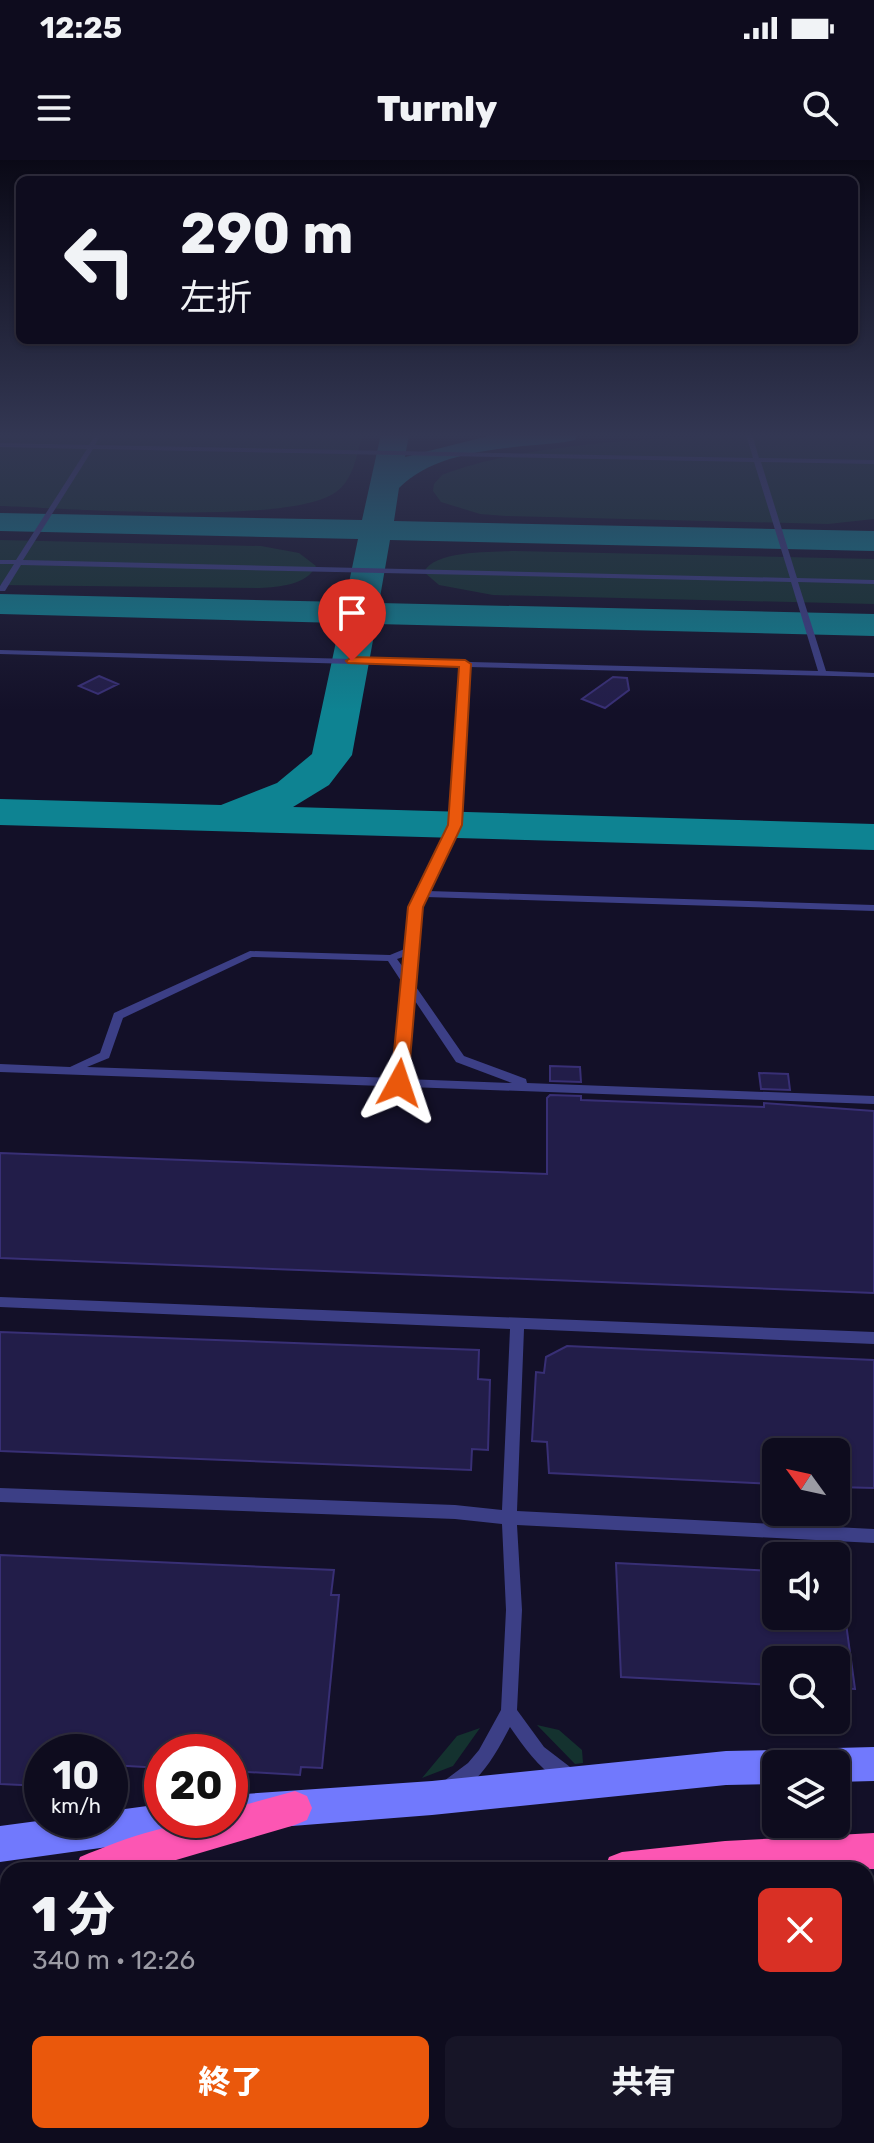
<!DOCTYPE html>
<html lang="ja">
<meta charset="utf-8">
<style>
body{margin:0;font-family:Rubik,"Noto Sans JP",sans-serif;background:#171527;color:#f1f3f6;height:100vh;display:flex;flex-direction:column;font-size:30px;white-space:nowrap}
*{box-sizing:border-box;margin:0}
p{font-size:26px;color:#9b9ba4}
.icon{flex:none;width:44px;height:44px;fill:none;stroke:currentColor;stroke-width:2;stroke-linecap:round;stroke-linejoin:round}
.map{position:relative;flex:1;overflow:hidden}
.side{position:absolute;left:0px;top:1702px;width:874px;height:282px;display:flex;flex-direction:column;background:#0e0c1e;border-radius:24px 24px 0 0;box-shadow:0 2px 6px #0004,0 0 0 2px #2e2c3c}
.side>*{flex:none}
.guide{position:absolute;left:16px;top:16px;width:842px;height:168px;border-radius:12px;box-shadow:0 2px 6px #0004,0 0 0 2px #2e2c3c;background:#0e0c1e;color:#f1f3f6;overflow:hidden}
.needle{width:52px;rotate:303deg}
.controls{position:absolute;left:762px;top:1278px;display:grid;gap:16px}
.controls a{display:grid;place-items:center;width:88px;height:88px;border-radius:12px;background:#0e0c1e;box-shadow:0 2px 6px #0004,0 0 0 2px #2e2c3c;font-size:40px}
.speed{position:absolute;left:24px;top:1574px;display:flex;gap:16px;font-size:40px;font-weight:700;text-align:center}
.speed>*{display:grid;place-content:center;width:104px;height:104px;border-radius:50%;background:#0e0c1e;box-shadow:0 2px 6px #0004,0 0 0 2px #2e2c3c;line-height:1}
.speed small{font-size:20px;font-weight:400}
.speed .limit{border:12px solid #d22;background:#fff;color:#111}
.pin{position:absolute;display:grid;place-items:center;width:68px;height:68px;color:#fff;margin:-82px -34px;border-radius:50% 50% 50% 0;rotate:-45deg;box-shadow:0 0 8px #0007}
.pin .icon{rotate:45deg}
.me{position:absolute;width:88px;margin:-44px;rotate:5deg;stroke-linejoin:round;filter:drop-shadow(0 0 6px #0008)}
.turn{display:flex;align-items:center;gap:28px;height:168px;padding:0 32px;font-size:36px}
.turn .icon{width:104px;height:104px;stroke-width:2.5}
.turn b{display:block;font-size:56px;line-height:68px}
.round{display:grid;place-items:center;flex:none;width:84px;height:84px;border-radius:12px;background:#171527}
.overview{display:flex;align-items:center;justify-content:space-between;height:136px;padding:0 32px}
h1{font-size:48px;font-weight:800;line-height:60px}
.primary-button{display:flex;gap:16px;margin-top:auto;padding:16px 32px}
.primary-button a{flex:1;height:92px;border-radius:12px;background:#ea580c;color:#fff;font-size:32px;font-weight:800;line-height:92px;text-align:center}
.primary-button a+a{background:#171527;color:#f1f3f6}
.status{display:flex;justify-content:space-between;align-items:center;height:56px;padding:0 40px;background:#0e0c1e;direction:ltr}
.status svg{height:22px;fill:currentColor}
header{display:flex;justify-content:space-between;align-items:center;height:104px;padding:0 32px;background:#0e0c1e;font-size:36px;font-weight:800}
.map>svg:first-child{display:block}
.green{fill:#14322f}
.lines{fill:none;stroke-linecap:round;stroke-linejoin:round}
.taxiway{fill:#0e8392;fill-rule:evenodd}
.building{fill:#221d49;stroke:#382f75;stroke-width:2}
.lane{fill:#3c3f86;fill-rule:evenodd}
.secondary{fill:#7179fd;fill-rule:evenodd}
.highway{fill:#fc56b3;fill-rule:evenodd}
.route{fill:#ea580c;stroke:#983908;stroke-width:2}
</style>
<div class="status"><b>12:25</b><svg viewBox="0 0 49 12"><path d="M0 12V9h3v3zM5 12V6h3v6zM10 12V3h3v9zM15 12V0h3v12zM26 1h20v11H26zM47 4h2v5h-2z"/></svg></div>
<header><svg class="icon" aria-label="menu" viewBox="0 0 24 24"><path d="M4 6h16M4 12h16M4 18h16"/></svg>Turnly<svg class="icon" aria-label="search" viewBox="0 0 24 24"><circle cx="10" cy="10" r="6"/><path d="M15 15l6 6"/></svg></header>
<div class="map">
<svg width="874" height="1983" viewBox="0 0 874 1983">
<rect width="100%" height="100%" fill="#131028"/>
<path class="green" d="M 0,274 L 359,274 L 362,278 C 356,297 353,320 336,332 C 289,366 67,348 0,346 Z
M 774,274 L 874,275 L 874,359 L 828,364 L 506,356 L 480,354 L 441,342 L 433,331 L 434,324 L 442,315 C 530,281 677,277 774,274 Z
M 0,380 L 261,386 L 299,393 L 316,406 C 307,425 279,427 260,428 L 0,425 Z
M 514,391 L 874,399 L 874,444 L 493,435 L 439,425 L 424,412 C 434,390 492,392 514,391 Z
M 537,1565 L 559,1570 L 582,1590 L 583,1603 L 575,1604 Z
M 480,1568 L 453,1606 L 422,1618 L 457,1576 Z"/>
<g class="lines">
<path class="taxiway" d="M 381,274 L 409,274 L 405,297 L 496,274 L 579,274 L 575,280 L 565,282 C 513,288 438,288 399,328 L 394,361 L 874,371 L 874,391 L 390,380 L 379,443 L 874,454 L 874,476 L 376,464 L 352,595 L 329,625 L 293,647 L 874,664 L 874,690 L 0,665 L 0,639 L 221,645 L 277,623 L 312,594 L 340,463 L 0,454 L 0,434 L 345,442 L 358,379 L 0,371 L 0,353 L 362,360 Z"/>
</g>
<path class="building" d="M 99,516 L 118,524 L 98,534 L 79,526 Z
M 613,517 L 627,518 L 629,530 L 605,548 L 582,539 Z
M 550,906 L 580,907 L 581,922 L 550,921 Z
M 759,913 L 788,914 L 790,930 L 761,929 Z
M 550,935 L 581,936 L 581,940 L 764,947 L 764,943 L 874,951 L 874,1133 L 0,1098 L 0,993 L 547,1014 L 547,938 Z
M 0,1172 L 479,1190 L 478,1219 L 490,1220 L 488,1290 L 472,1289 L 471,1310 L 0,1291 Z
M 567,1186 L 874,1200 L 874,1328 L 836,1327 L 836,1292 L 776,1292 L 776,1324 L 549,1313 L 547,1282 L 532,1281 L 536,1212 L 544,1213 L 546,1197 Z
M 0,1395 L 334,1410 L 331,1435 L 339,1435 L 322,1608 L 301,1607 L 300,1615 L 230,1611 L 230,1592 L 162,1592 L 162,1608 L 110,1605 L 110,1592 L 42,1592 L 42,1626 L 0,1624 Z
M 616,1403 L 776,1411 L 776,1456 L 845,1456 L 855,1529 L 836,1528 L 836,1500 L 776,1500 L 776,1525 L 621,1517 Z"/>
<g class="lines">
<path class="lane" d="M 96,274 L 102,274 L 95,285 L 753,298 L 746,274 L 752,274 L 759,298 L 874,300 L 874,304 L 761,302 L 797,418 L 874,420 L 874,424 L 798,422 L 826,511 L 874,513 L 874,517 L 469,507 L 460,665 L 428,731 L 874,745 L 874,751 L 426,737 L 421,747 L 414,824 L 464,896 L 526,919 L 527,923 L 874,936 L 874,944 L 0,912 L 0,904 L 70,907 L 100,893 L 114,853 L 250,791 L 390,795 L 407,788 L 411,747 L 450,665 L 461,507 L 0,494 L 0,490 L 818,511 L 791,422 L 21,405 L 5,431 L 0,431 L 0,426 L 14,404 L 0,404 L 0,400 L 16,400 L 87,289 L 0,287 L 0,283 L 89,285 ZM 93,289 L 754,302 L 790,418 L 23,400 ZM 406,796 L 405,810 L 397,799 ZM 252,797 L 388,801 L 403,824 L 394,918 L 87,907 L 109,898 L 123,858 ZM 413,838 L 456,902 L 512,923 L 405,919 Z
M 0,1137 L 874,1172 L 874,1184 L 524,1169 L 517,1351 L 874,1369 L 874,1383 L 517,1365 L 522,1450 L 517,1550 L 544,1587 L 574,1610 L 577,1616 L 574,1622 L 568,1625 C 542,1613 526,1590 510,1567 C 495,1595 481,1623 450,1636 L 444,1633 L 441,1627 L 444,1621 L 468,1603 L 479,1590 L 501,1550 L 506,1450 L 502,1364 L 455,1359 L 0,1342 L 0,1328 L 455,1345 L 502,1350 L 510,1169 L 0,1147 Z"/>
<path class="secondary" d="M 874,1587 L 874,1621 L 836,1622 L 836,1604 L 819,1604 L 824,1593 L 836,1588 Z
M 776,1590 L 788,1595 L 792,1604 L 776,1604 L 776,1624 L 726,1625 L 432,1655 L 230,1671 L 218,1665 L 215,1660 L 230,1660 L 230,1635 L 432,1621 L 726,1591 Z
M 162,1644 L 162,1660 L 190,1660 L 184,1672 L 172,1678 L 0,1702 L 0,1666 L 45,1660 L 110,1660 L 110,1651 Z"/>
<path class="highway" d="M 295,1631 L 307,1636 L 312,1648 L 307,1660 L 295,1665 L 142,1710 L 75,1710 L 80,1697 C 131,1676 175,1660 230,1660 L 230,1649 Z
M 874,1673 L 874,1709 L 604,1710 L 609,1697 L 622,1692 L 725,1681 Z
M 8,1719 L 8,1755 L 0,1757 L 0,1721 Z
M 866,1780 L 874,1780 L 874,1818 L 866,1818 Z
M 8,1791 L 8,1829 L 0,1831 L 0,1793 Z
M 866,1855 L 874,1855 L 874,1893 L 866,1893 Z
M 8,1895 L 8,1935 L 0,1937 L 0,1897 Z
M 874,1944 L 874,1983 L 852,1979 L 850,1976 L 866,1976 L 866,1945 Z
M 8,1951 L 8,1976 L 26,1976 L 23,1983 L 0,1983 L 0,1953 Z
M 576,1976 L 698,1976 L 695,1983 L 573,1983 Z"/>
</g>
<linearGradient id="sky" x2="0" y2="1"><stop stop-color="#0a0916"/><stop offset="0.5" stop-color="#333753"/><stop offset="1" stop-color="#333753" stop-opacity="0"/></linearGradient>
<rect width="874" height="551" fill="url(#sky)"/>
<path class="route" d="M 352,497 L 465,500 L 471,504 L 462,665 L 423,747 L 408,923 L 399,929 L 391,923 L 408,747 L 448,665 L 459,507 L 348,503 L 346,501 Z"/>
</svg>
<div class="controls">
<a><svg class="needle" viewBox="-14 -14 28 28"><path d="M0-13l5 13h-10z" fill="#e53935"/><path d="M0 13l5-13h-10z" fill="#9b9ba4"/></svg></a>
<a><svg class="icon" aria-label="sound" viewBox="0 0 24 24"><path d="M4 9h4l5-4v14l-5-4H4zM17 9q2 3 0 6"/></svg></a>
<a><svg class="icon" aria-label="search" viewBox="0 0 24 24"><circle cx="10" cy="10" r="6"/><path d="M15 15l6 6"/></svg></a>
<a><svg class="icon" aria-label="layers" viewBox="0 0 24 24"><path d="M12 4l9 5-9 5-9-5zM3 14l9 5 9-5"/></svg></a>
</div>
<div class="speed"><div>10<small>km/h</small></div><div class="limit">20</div></div>
<div class="pin" style="left:352px;top:501px;background:#d93025"><svg class="icon" aria-label="arrive" viewBox="0 0 24 24"><path d="M6 21V4h12l-3 4 3 4H6"/></svg></div>
<svg class="me" style="left:399px;top:923px" viewBox="-20 -20 40 40"><path d="M0-17L14 15 0 8-14 15z" fill="#ea580c" stroke="#fff" stroke-width="4"/></svg>
<div class="guide">
<div class="turn"><svg class="icon" aria-label="left" viewBox="0 0 24 24"><path d="M17 20v-9H6M10 6l-5 5 5 5"/></svg><div><b>290 m</b>左折</div></div>
</div>
<section class="side">
<div class="overview"><div><h1>1 分</h1><p>340 m · 12:26</p></div><a class="round" style="background:#d93025;color:#fff"><svg class="icon" aria-label="close" viewBox="0 0 24 24"><path d="M6 6l12 12M18 6L6 18"/></svg></a></div>
<div class="primary-button"><a>終了</a><a>共有</a></div>
</section>
</div>
